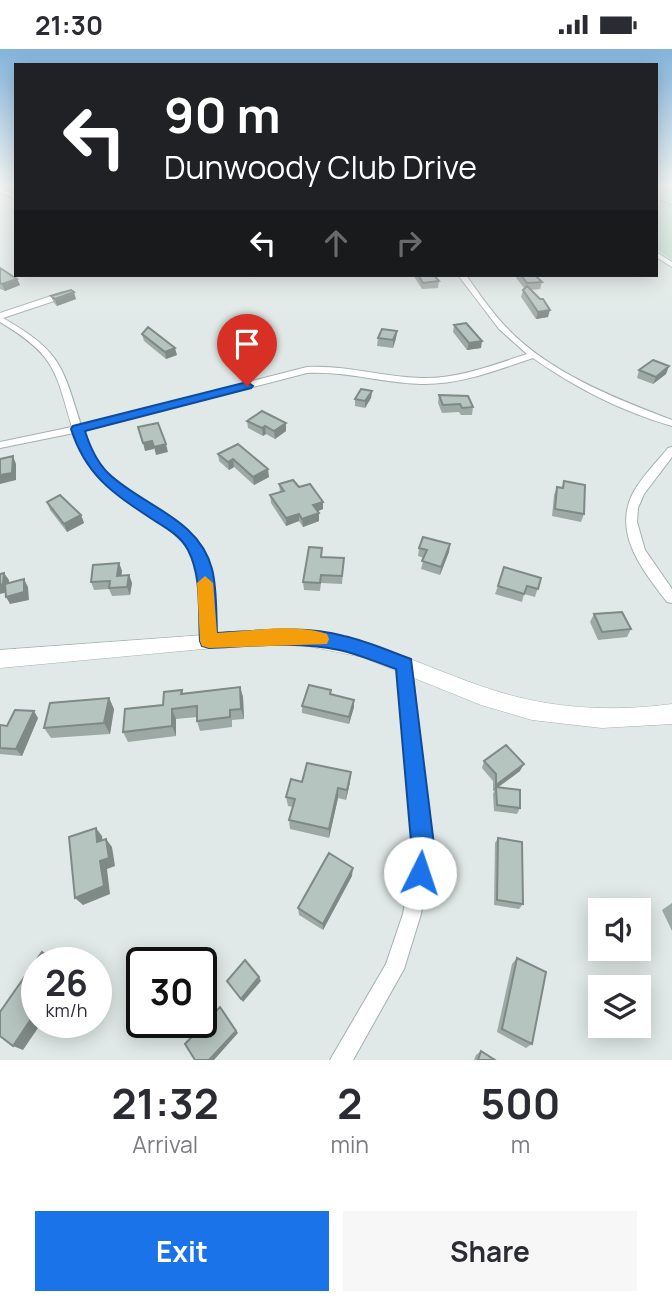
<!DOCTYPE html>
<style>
body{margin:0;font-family:Manrope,sans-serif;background:#f7f7f7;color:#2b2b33;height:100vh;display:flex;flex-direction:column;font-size:26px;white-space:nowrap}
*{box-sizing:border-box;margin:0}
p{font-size:23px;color:#7c7c81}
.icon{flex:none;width:38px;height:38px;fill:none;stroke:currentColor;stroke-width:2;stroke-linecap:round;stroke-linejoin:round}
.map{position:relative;height:1011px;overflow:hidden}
.side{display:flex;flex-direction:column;background:#fff;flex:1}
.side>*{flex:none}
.guide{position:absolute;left:14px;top:14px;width:644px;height:214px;border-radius:0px;box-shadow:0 4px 18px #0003;background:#202124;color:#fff;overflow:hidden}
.fabs{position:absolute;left:588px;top:849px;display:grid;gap:14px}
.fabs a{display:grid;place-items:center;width:63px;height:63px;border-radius:0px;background:#fff;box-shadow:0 4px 18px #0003;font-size:35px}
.speed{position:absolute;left:21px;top:898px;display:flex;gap:14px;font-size:35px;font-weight:700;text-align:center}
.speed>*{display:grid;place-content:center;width:91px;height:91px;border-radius:50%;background:#fff;box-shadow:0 4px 18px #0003;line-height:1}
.speed small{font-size:18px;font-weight:400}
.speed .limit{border:4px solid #111;border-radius:10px;background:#fff;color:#111}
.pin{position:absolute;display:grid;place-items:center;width:60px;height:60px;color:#fff;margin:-72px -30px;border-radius:50% 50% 50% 0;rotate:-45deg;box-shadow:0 0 7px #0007}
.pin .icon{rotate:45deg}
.me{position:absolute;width:77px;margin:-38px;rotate:4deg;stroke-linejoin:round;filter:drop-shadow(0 0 5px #0008)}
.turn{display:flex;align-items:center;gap:24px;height:147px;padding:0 35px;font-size:32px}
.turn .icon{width:91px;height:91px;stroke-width:2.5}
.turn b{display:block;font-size:49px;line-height:60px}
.lanes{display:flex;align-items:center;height:66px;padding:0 35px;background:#0003;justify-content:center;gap:35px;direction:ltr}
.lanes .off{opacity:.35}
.eta{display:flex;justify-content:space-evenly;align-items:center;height:119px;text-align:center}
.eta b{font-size:42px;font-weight:700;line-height:49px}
.button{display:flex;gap:14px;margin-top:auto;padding:14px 35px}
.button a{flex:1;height:80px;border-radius:0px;background:#1a73e8;color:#fff;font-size:28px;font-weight:700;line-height:80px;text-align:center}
.button a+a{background:#f7f7f7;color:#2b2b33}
.status{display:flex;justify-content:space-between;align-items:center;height:49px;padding:0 35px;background:#fff;direction:ltr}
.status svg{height:19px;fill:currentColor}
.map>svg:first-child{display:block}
.green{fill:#bbd9c8}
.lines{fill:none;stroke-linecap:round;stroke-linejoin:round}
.street-casing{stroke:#a4b0ae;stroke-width:2}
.secondary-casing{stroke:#a1b4b0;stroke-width:1}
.path{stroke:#84aaa5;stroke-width:2;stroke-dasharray:2 2.5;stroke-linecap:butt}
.street{fill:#fff;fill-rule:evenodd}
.secondary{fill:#fff;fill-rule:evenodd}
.wall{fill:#9da9a5}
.shaded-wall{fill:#7f8986}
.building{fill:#b6c4c0;stroke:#7f8986;stroke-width:2}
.route{fill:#1a73e8;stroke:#114b97;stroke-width:2}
.slow{fill:#f59e0b}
</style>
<div class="status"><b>21:30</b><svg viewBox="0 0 49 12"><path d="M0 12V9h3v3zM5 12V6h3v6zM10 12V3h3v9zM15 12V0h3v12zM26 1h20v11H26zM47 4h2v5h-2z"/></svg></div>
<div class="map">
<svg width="672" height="1011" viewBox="0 0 672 1011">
<rect width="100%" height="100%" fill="#e0e9e7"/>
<path class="green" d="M 656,135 L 672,135 L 672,211 L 656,200 Z"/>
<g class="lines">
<defs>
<path id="street" d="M 0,139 L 16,146 L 16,150 L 0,143 Z
M 656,203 L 672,213 L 672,218 L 656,208 Z
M 458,226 L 466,226 C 478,243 490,261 505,277 C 548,323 614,349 672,371 L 672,377 C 623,363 574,338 533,309 C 497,321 460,336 421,335 C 383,334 346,322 307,324 L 83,382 C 89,397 95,412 107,424 C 139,458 195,467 210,516 C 217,540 214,567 216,592 L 214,596 L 209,598 L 204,596 L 202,592 C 201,566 205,536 195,511 C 181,474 137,462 109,438 C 91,424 81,405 74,384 L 0,399 L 0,393 L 72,378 C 55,320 55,306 0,273 L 0,264 L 63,243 L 69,243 L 69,247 L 3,269 C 60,302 62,315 81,376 L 307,318 C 346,316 383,328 421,329 C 458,330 493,316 527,305 L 499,280 Z
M 672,398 L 672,408 L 644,445 L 638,459 L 637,473 L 645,501 L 672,540 L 672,554 L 667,553 C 644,523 613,486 632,446 C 641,428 656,414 668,399 Z
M 405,610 L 410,612 L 412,616 L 432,804 L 421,865 L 404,920 L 353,1011 L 330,1011 L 386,915 L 403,865 L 414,804 L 398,616 L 400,612 Z"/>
<path id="secondary" d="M 285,580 C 364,583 421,618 493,641 C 551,660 612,663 672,655 L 672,675 L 602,679 L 532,671 L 481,656 L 362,608 L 302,596 L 235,597 L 0,619 L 0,601 Z"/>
</defs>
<use href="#street" class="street-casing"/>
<use href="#secondary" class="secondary-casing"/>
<path class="path" d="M 656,150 L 672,156"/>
<use href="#street" class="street"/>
<use href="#secondary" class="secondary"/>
</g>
<path class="wall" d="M 0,219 L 17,230 L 20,236 L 5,242 L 0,240 Z
M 413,226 L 434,226 L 439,232 L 438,239 L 422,240 Z
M 517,226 L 535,226 L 542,233 L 540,240 L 531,241 L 548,268 L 536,270 L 521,248 L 523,241 L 525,240 L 516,229 Z
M 51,247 L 76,250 L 57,257 L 54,254 Z
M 454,276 L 481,299 L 467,301 L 453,283 Z
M 397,282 L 396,289 L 393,299 L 377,297 L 378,289 Z
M 142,285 L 177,306 L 166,310 L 144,292 Z
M 669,317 L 666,325 L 653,335 L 637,329 L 639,321 Z
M 372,342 L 371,349 L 365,359 L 355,357 L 355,350 Z
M 439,346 L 473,358 L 472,366 L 461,366 L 459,363 L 442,364 L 438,354 Z
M 247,372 L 286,382 L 275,390 L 266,385 L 263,387 L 248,379 Z
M 238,395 L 269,428 L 254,436 L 234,418 L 229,421 L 219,412 L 218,405 Z
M 564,432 L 584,465 L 581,473 L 552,467 L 554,446 L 557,438 L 562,439 Z
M 279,435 L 299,438 L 323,453 L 323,460 L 318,462 L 319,472 L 303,478 L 299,472 L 286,477 L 271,454 L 270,446 L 280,443 Z
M 47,453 L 81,466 L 84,474 L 67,483 L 50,461 Z
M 450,495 L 449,503 L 440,526 L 421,520 L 424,509 L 418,507 L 419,499 Z
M 322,508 L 344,509 L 342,535 L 321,534 L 320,542 L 304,541 L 303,533 Z
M 119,514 L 122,522 L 121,527 L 129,526 L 132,534 L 130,546 L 112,547 L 109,540 L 94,541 L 91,533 Z
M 541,529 L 535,548 L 524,545 L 522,553 L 495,545 L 498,537 Z
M 594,565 L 631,580 L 627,588 L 598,591 L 590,573 Z
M 240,638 L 243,648 L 244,670 L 232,671 L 232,678 L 200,682 L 197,672 L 197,668 L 176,670 L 176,687 L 128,693 L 123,683 L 163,656 L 182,641 L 183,644 Z
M 109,649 L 114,660 L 110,685 L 51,689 L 44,679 Z
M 302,657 L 354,658 L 349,675 L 302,664 Z
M 38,669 L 22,707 L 0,705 L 0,676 L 7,677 Z
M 484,712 L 520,722 L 498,738 L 520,759 L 517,765 L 494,762 L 493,745 L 495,740 L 493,742 L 493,732 L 482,719 Z
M 302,733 L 350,733 L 346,751 L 338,749 L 329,789 L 290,780 L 289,771 L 293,758 L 288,757 L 286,748 Z
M 498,789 L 523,855 L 519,860 L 494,856 L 495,794 Z
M 352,827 L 323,881 L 299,866 L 298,859 Z
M 672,854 L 672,882 L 662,861 Z
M 517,909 L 532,995 L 526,999 L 497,983 L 512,915 Z
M 481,1002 L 495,1011 L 474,1011 L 476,1006 Z"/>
<path class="shaded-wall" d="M 17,230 L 20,236 L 5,242 L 2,235 Z
M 74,243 L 76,250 L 57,257 L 55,250 Z
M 550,261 L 548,268 L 536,270 L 538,263 Z
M 397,282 L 396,289 L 393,299 L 393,291 Z
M 482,292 L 481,299 L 467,301 L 469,294 Z
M 175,299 L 177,306 L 166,310 L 165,303 Z
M 669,317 L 666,325 L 653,335 L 656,328 Z
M 372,342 L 371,349 L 365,359 L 365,352 Z
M 286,374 L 286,382 L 275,390 L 274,382 Z
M 265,377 L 266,385 L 263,387 L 262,379 Z
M 152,392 L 154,400 L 145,402 L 143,394 Z
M 166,395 L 168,403 L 156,406 L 154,398 Z
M 13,407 L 16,415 L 16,431 L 0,435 L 0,426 Z
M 233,410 L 234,418 L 229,421 L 228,413 Z
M 268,420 L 269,428 L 254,436 L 253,428 Z
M 323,453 L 323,460 L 313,464 L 313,456 Z
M 319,464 L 319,472 L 303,478 L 302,470 Z
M 299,465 L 299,472 L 286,477 L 286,469 Z
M 81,466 L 84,474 L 67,483 L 64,475 Z
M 450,495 L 449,503 L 440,526 L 441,518 Z
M 119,514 L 122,522 L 120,535 L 117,527 Z
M 4,524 L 9,531 L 8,543 L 0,545 L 0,536 Z
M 129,526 L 132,534 L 130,546 L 127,538 Z
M 24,530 L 28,538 L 29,551 L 10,555 L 6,548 Z
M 240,638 L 243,648 L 244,670 L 241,660 Z
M 109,649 L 114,660 L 110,685 L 104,674 Z
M 354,651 L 354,658 L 349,675 L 349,668 Z
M 172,660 L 176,670 L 176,687 L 172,677 Z
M 34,662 L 38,669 L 22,707 L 16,700 Z
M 524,715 L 520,722 L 493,742 L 496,736 Z
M 351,723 L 350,733 L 346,751 L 347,741 Z
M 338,739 L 338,749 L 329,789 L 329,780 Z
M 96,779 L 102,787 L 104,801 L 97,793 Z
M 106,790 L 112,798 L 115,817 L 107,820 L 110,845 L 83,856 L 75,849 L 100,812 Z
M 353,819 L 352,827 L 323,881 L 323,875 Z
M 259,928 L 261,932 L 243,953 L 241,950 Z
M 220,958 L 238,984 L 214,1011 L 209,1011 Z
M 37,961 L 37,973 L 42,973 L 23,1001 L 13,997 Z"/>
<path class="building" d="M 0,219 L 17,230 L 2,235 L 0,234 Z
M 418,226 L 434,226 L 439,232 L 423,234 Z
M 521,226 L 535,226 L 542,233 L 527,234 Z
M 527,237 L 540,250 L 543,250 L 550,261 L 538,263 L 523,241 Z
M 71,241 L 74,243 L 55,250 L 51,247 Z
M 466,274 L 482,292 L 469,294 L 454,276 Z
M 148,278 L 175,299 L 165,303 L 142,285 Z
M 382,280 L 397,282 L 393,291 L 378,289 Z
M 653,311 L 669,317 L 656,328 L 639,321 Z
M 361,340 L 372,342 L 365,352 L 355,350 Z
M 439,346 L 468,347 L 473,358 L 462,359 L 460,355 L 443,356 Z
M 262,362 L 286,374 L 274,382 L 265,377 L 262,379 L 247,372 Z
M 158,374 L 166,395 L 154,398 L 152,392 L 143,394 L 138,378 Z
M 238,395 L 268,420 L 253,428 L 233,410 L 228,413 L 218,405 Z
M 13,407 L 12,424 L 0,426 L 0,410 Z
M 293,431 L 299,438 L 310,435 L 323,453 L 313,456 L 319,464 L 302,470 L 299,465 L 286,469 L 270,446 L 284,442 L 279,435 Z
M 564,432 L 585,436 L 584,465 L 555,460 L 557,438 L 563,439 Z
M 60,446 L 81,466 L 64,475 L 47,453 Z
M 423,488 L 450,495 L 441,518 L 422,512 L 427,501 L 419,499 Z
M 309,498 L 322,499 L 321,508 L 344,509 L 342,527 L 321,526 L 320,534 L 303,533 Z
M 119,514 L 117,527 L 129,526 L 127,538 L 109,539 L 110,532 L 91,533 L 93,516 Z
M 504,518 L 541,529 L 538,540 L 527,537 L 524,545 L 498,537 Z
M 4,524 L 3,535 L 0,536 L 0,525 Z
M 24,530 L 24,543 L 6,548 L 5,535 Z
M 622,563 L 631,580 L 602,583 L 594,565 Z
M 309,636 L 331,641 L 330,645 L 354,651 L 349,668 L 302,657 Z
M 240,638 L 241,660 L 230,661 L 230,668 L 197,672 L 197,657 L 172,660 L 172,677 L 123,683 L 125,660 L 163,656 L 164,643 L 182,641 L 181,645 Z
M 109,649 L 104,674 L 44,679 L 50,654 Z
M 15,661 L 34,662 L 16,700 L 0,699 L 0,676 L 7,677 Z
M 506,696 L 524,715 L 496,736 L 496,725 L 484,712 Z
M 307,714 L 351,723 L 347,741 L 338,739 L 329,780 L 289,771 L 295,750 L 286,748 L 291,730 L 302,733 Z
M 496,738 L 520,741 L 520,759 L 497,756 Z
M 96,779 L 97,793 L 106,790 L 109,809 L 100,812 L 104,837 L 75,849 L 69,788 Z
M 498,789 L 522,793 L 523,855 L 497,851 Z
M 329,804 L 353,819 L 323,875 L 298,859 Z
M 42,903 L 58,914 L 37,914 L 37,961 L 13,997 L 0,987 L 0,963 Z
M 517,909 L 546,923 L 532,995 L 502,980 Z
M 245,911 L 259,928 L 241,950 L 227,932 Z
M 220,958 L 236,982 L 209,1011 L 195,1011 L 185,995 Z
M 481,1002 L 495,1011 L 478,1011 Z"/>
<linearGradient id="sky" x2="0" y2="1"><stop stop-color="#83b4dc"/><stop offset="0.49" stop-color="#f1f5f4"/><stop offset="1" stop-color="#f1f5f4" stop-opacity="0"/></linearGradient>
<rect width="672" height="277" fill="url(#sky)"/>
<path class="route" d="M 247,333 L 253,337 L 251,339 L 85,382 C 90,398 96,412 108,424 C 142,457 199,469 212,520 C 217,539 216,564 217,584 C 259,582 302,576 344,587 C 367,592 389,602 411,610 L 435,804 L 428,832 L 420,836 L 411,832 L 408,824 L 412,804 L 396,620 C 378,614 359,605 339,601 C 296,592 253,597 209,599 L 202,597 L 200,592 C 198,562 202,528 188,501 C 181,487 165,478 152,470 C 113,444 86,427 71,380 L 73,377 Z"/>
<path class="slow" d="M 205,527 L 213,534 L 217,584 C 252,582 294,574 327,585 L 329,590 L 327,595 L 209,599 L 202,597 L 200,592 L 197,534 Z"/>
</svg>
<div class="fabs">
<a><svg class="icon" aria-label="sound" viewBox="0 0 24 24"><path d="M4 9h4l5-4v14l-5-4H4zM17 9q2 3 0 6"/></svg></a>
<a><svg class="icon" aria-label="layers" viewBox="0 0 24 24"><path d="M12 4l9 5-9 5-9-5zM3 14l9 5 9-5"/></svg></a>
</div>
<div class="speed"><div>26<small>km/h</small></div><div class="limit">30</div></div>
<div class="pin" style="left:247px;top:337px;background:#d93025"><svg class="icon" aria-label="arrive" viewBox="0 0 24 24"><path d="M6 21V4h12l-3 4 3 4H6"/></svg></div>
<svg class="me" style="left:420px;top:824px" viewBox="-20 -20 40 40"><circle r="19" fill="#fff"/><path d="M0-13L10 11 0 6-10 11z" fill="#1a73e8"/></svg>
<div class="guide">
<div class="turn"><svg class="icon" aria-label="left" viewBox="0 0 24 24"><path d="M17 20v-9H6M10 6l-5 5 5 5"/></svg><div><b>90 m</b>Dunwoody Club Drive</div></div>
<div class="lanes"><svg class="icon" aria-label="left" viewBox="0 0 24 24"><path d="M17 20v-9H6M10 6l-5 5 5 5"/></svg><svg class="icon off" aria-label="ahead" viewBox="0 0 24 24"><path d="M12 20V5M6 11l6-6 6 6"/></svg><svg class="icon off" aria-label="right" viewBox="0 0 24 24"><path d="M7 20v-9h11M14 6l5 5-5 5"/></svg></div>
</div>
</div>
<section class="side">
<div class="eta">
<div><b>21:32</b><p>Arrival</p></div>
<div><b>2</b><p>min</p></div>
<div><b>500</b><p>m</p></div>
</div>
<div class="button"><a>Exit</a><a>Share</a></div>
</section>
